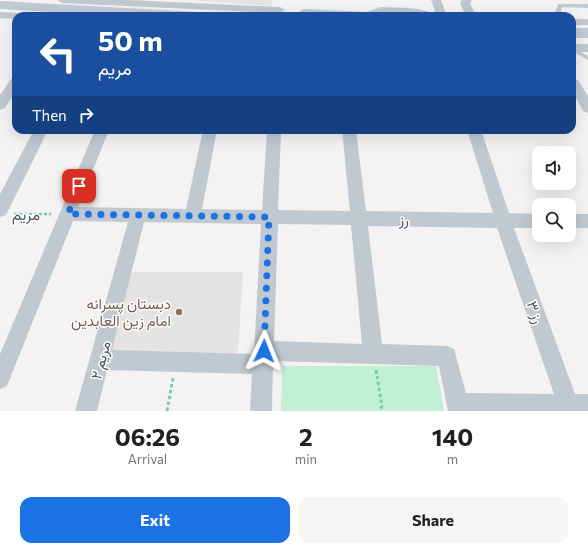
<!DOCTYPE html>
<meta charset="utf-8">
<style>
body{margin:0;font-family:Commissioner,Vazirmatn,sans-serif;background:#f6f6f6;color:#202124;height:100vh;display:flex;flex-direction:column;font-size:15px;white-space:nowrap}
*{box-sizing:border-box;margin:0}
p{font-size:13px;color:#757577}
.icon{flex:none;width:22px;height:22px;fill:none;stroke:currentColor;stroke-width:2;stroke-linecap:round;stroke-linejoin:round}
.map{position:relative;height:411px;overflow:hidden}
.details{display:flex;flex-direction:column;background:#fff;flex:1}
.details>*{flex:none}
.hud{position:absolute;left:12px;top:12px;width:564px;height:122px;border-radius:12px;box-shadow:0 4px 16px #0002;background:#1a4fa0;color:#fff;overflow:hidden}
.fabs{position:absolute;left:532px;top:146px;display:grid;gap:8px}
.fabs a{display:grid;place-items:center;width:44px;height:44px;border-radius:8px;background:#fff;box-shadow:0 4px 16px #0002;font-size:20px}
.pin{position:absolute;display:grid;place-items:center;width:34px;height:34px;color:#fff;margin:-17px;border-radius:8px;box-shadow:0 2px 6px #0006}
.me{position:absolute;width:44px;margin:-22px;rotate:2deg;stroke-linejoin:round;filter:drop-shadow(0 0 3px #0008)}
.turn{display:flex;align-items:center;gap:14px;height:84px;padding:0 20px;font-size:18px}
.turn .icon{width:52px;height:52px;stroke-width:2.5}
.turn b{display:block;font-size:28px;line-height:34px}
.then{display:flex;align-items:center;height:38px;padding:0 20px;background:#0003;gap:8px;font-size:15px}
.eta{display:flex;justify-content:space-evenly;align-items:center;height:68px;text-align:center}
.eta b{font-size:24px;font-weight:700;line-height:28px}
.cta{display:flex;gap:8px;margin-top:auto;padding:8px 20px}
.cta a{flex:1;height:46px;border-radius:12px;background:#1a72e5;color:#fff;font-size:16px;font-weight:700;line-height:46px;text-align:center}
.cta a+a{background:#f6f6f6;color:#202124}
.map>svg:first-child{display:block}
.education{fill:#e5e3e4}
.green{fill:#c2f0d4}
.lines{fill:none;stroke-linecap:round;stroke-linejoin:round}
.path-far1{stroke:#79cea5;stroke-width:2.5;stroke-dasharray:3 2;stroke-linecap:butt}
.path{stroke:#79cea5;stroke-width:3;stroke-dasharray:3.5 2.5;stroke-linecap:butt}
.service{fill:#c0c9d0;fill-rule:evenodd}
.minor{fill:#c0c9d0;fill-rule:evenodd}
.secondary{fill:#c0cad5;fill-rule:evenodd}
.route{stroke:#1a72e5;stroke-width:7;stroke-dasharray:0 12.6}
.education-dot{fill:#8d6e63;stroke:#fff;stroke-width:1.5}
.labels{text-anchor:middle;dominant-baseline:central;stroke-width:3;stroke-linejoin:round;paint-order:stroke}
.street-label{font-size:15px;fill:#49555f;stroke:#fff}
.education-label{font-size:15px;fill:#785e54;stroke:#fff;text-anchor:end}
</style>
<div class="map">
<svg width="588" height="411" viewBox="0 0 588 411">
<rect width="100%" height="100%" fill="#f4f2f2"/>
<path class="education" d="M 187,0 L 272,0 L 272,6 Z
M 129,272 L 243,272 L 238,351 L 229,358 L 107,355 Z"/>
<path class="green" d="M 282,366 L 436,366 L 444,411 L 281,411 Z"/>
<g class="lines">
<path class="path-far1" d="M 14,214 L 51,214"/>
<path class="path" d="M 376,370 L 382,406 L 380,411
M 167,411 L 173,378"/>
<path class="service" d="M 558,4 L 588,4 L 588,8 L 562,7 L 560,16 L 554,16 Z
M 572,47 L 588,56 L 588,60 L 572,51 Z"/>
<path class="minor" d="M 57,0 L 130,0 L 280,7 L 285,10 L 280,13 L 62,3 Z
M 431,0 L 441,0 L 447,16 L 437,16 Z
M 462,0 L 472,0 L 470,3 L 476,16 L 466,16 L 460,3 Z
M 381,7 C 394,8 426,6 434,16 L 382,13 L 375,16 C 363,16 304,19 299,12 L 304,9 L 367,12 Z
M 0,12 L 19,13 L 24,16 L 16,16 L 16,19 L 0,18 Z
M 572,19 L 588,19 L 588,25 L 572,25 Z
M 572,44 L 588,44 L 588,52 L 572,52 Z
M 16,77 L 16,91 L 5,108 L 0,110 L 0,95 L 12,78 Z
M 572,79 L 578,80 L 588,96 L 588,113 L 583,111 L 572,91 Z
M 34,130 L 48,130 L 6,215 L 0,217 L 0,194 Z
M 95,130 L 109,130 L 78,207 L 186,209 L 203,130 L 217,130 L 202,209 L 262,210 L 267,130 L 281,130 L 278,210 L 350,211 L 342,130 L 356,130 L 366,211 L 493,213 L 467,130 L 481,130 L 509,213 L 539,214 L 539,228 L 514,228 L 575,394 L 588,394 L 588,411 L 448,411 L 439,366 L 273,361 L 272,411 L 250,411 L 252,374 L 107,370 L 97,411 L 75,411 L 128,222 L 73,221 L 7,386 L 0,389 L 0,354 ZM 144,222 L 261,224 L 254,354 L 112,350 ZM 278,224 L 351,225 L 362,344 L 274,341 ZM 368,226 L 497,228 L 554,394 L 466,393 L 454,349 L 447,346 L 382,344 Z
M 569,214 L 588,214 L 588,228 L 569,228 Z"/>
<path class="secondary" d="M 0,1 L 198,12 L 203,13 L 205,16 L 119,16 L 0,9 Z
M 572,28 L 588,28 L 588,38 L 572,38 Z"/>
</g>
<g class="lines">
<path class="route" d="M 79,186 L 68,214 L 269,217 L 264,351"/>
</g>
<circle class="education-dot" cx="179" cy="312" r="4"/>
<g class="labels">
<g class="street-label">
<text transform="translate(26 214) rotate(1)">مریم</text>
<text transform="translate(404 219) rotate(1)">رز</text>
<text transform="translate(536 312) rotate(71)">رز ۳</text>
<text transform="translate(100 360) rotate(-75)">مریم ۲</text>
</g>
<g class="education-label">
<text x="171" y="303">دبستان پسرانه<tspan x="171" dy="17">امام زین العابدین</tspan></text>
</g>
</g>
</svg>
<div class="fabs">
<a><svg class="icon" aria-label="sound" viewBox="0 0 24 24"><path d="M4 9h4l5-4v14l-5-4H4zM17 9q2 3 0 6"/></svg></a>
<a><svg class="icon" aria-label="search" viewBox="0 0 24 24"><circle cx="10" cy="10" r="6"/><path d="M15 15l6 6"/></svg></a>
</div>
<div class="pin" style="left:79px;top:186px;background:#d93025"><svg class="icon" aria-label="arrive" viewBox="0 0 24 24"><path d="M6 21V4h12l-3 4 3 4H6"/></svg></div>
<svg class="me" style="left:264px;top:351px" viewBox="-20 -20 40 40"><path d="M0-17L14 15 0 8-14 15z" fill="#1a72e5" stroke="#fff" stroke-width="4"/></svg>
<div class="hud">
<div class="turn"><svg class="icon" aria-label="left" viewBox="0 0 24 24"><path d="M17 20v-9H6M10 6l-5 5 5 5"/></svg><div><b>50 m</b>مریم</div></div>
<div class="then">Then<svg class="icon" aria-label="right" viewBox="0 0 24 24"><path d="M7 20v-9h11M14 6l5 5-5 5"/></svg></div>
</div>
</div>
<section class="details">
<div class="eta">
<div><b>06:26</b><p>Arrival</p></div>
<div><b>2</b><p>min</p></div>
<div><b>140</b><p>m</p></div>
</div>
<div class="cta"><a>Exit</a><a>Share</a></div>
</section>
